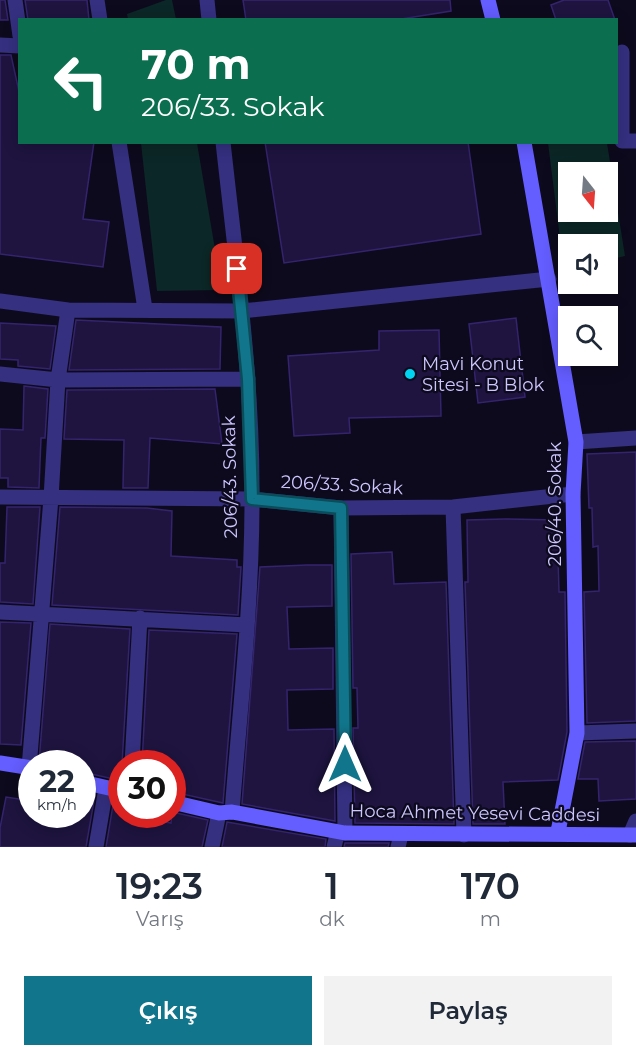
<!DOCTYPE html>
<html lang="tr">
<meta charset="utf-8">
<style>
body{margin:0;font-family:Montserrat,sans-serif;background:#f2f2f3;color:#1f2937;height:100vh;display:flex;flex-direction:column;font-size:22px;white-space:nowrap}
*{box-sizing:border-box;margin:0}
p{font-size:20px;color:#747a83}
.icon{flex:none;width:33px;height:33px;fill:none;stroke:currentColor;stroke-width:2;stroke-linecap:round;stroke-linejoin:round}
.map{position:relative;height:847px;overflow:hidden}
.panel{display:flex;flex-direction:column;background:#fff;flex:1}
.panel>*{flex:none}
.top-card{position:absolute;left:18px;top:18px;width:600px;height:126px;border-radius:0px;box-shadow:0 3px 15px #0003;background:#0b6e4f;color:#fff;overflow:hidden}
.needle{width:39px;rotate:163deg}
.controls{position:absolute;left:558px;top:162px;display:grid;gap:12px}
.controls a{display:grid;place-items:center;width:60px;height:60px;border-radius:0px;background:#fff;box-shadow:0 3px 15px #0003;font-size:30px}
.speed{position:absolute;left:18px;top:750px;display:flex;gap:12px;font-size:30px;font-weight:700;text-align:center}
.speed>*{display:grid;place-content:center;width:78px;height:78px;border-radius:50%;background:#fff;box-shadow:0 3px 15px #0003;line-height:1}
.speed small{font-size:15px;font-weight:400}
.speed .limit{border:9px solid #d22;background:#fff;color:#111}
.pin{position:absolute;display:grid;place-items:center;width:51px;height:51px;color:#fff;margin:-26px;border-radius:12px;box-shadow:0 3px 9px #0006}
.me{position:absolute;width:66px;margin:-33px;rotate:0deg;stroke-linejoin:round;filter:drop-shadow(0 0 4px #0008)}
.turn{display:flex;align-items:center;gap:21px;height:126px;padding:0 24px;font-size:27px}
.turn .icon{width:78px;height:78px;stroke-width:2.5}
.turn b{display:block;font-size:42px;line-height:51px}
.eta{display:flex;justify-content:space-evenly;align-items:center;height:102px;text-align:center}
.eta b{font-size:36px;font-weight:600;line-height:42px}
.cta{display:flex;gap:12px;margin-top:auto;padding:12px 24px}
.cta a{flex:1;height:69px;border-radius:0px;background:#11758b;color:#fff;font-size:24px;font-weight:600;line-height:69px;text-align:center}
.cta a+a{background:#f2f2f3;color:#1f2937}
.map>svg:first-child{display:block}
.green{fill:#0c2727;fill-rule:evenodd}
.building{fill:#1e143f;stroke:#34246d;stroke-width:1.5}
.lines{fill:none;stroke-linecap:round;stroke-linejoin:round}
.minor{stroke:#353080;stroke-width:15}
.secondary{stroke:#645dff;stroke-width:15}
.route-casing{stroke:#0b4c5a;stroke-width:15}
.route{stroke:#11758b;stroke-width:10}
.poi-dot{fill:#00d3f1;stroke:#0d0a1d;stroke-width:2}
.labels{text-anchor:middle;dominant-baseline:central;stroke-width:4.5;stroke-linejoin:round;paint-order:stroke}
.poi-label{font-size:18px;fill:#cdc6ff;stroke:#0d0a1d;text-anchor:start}
.street-label{font-size:18px;fill:#cdc6ff;stroke:#0d0a1d}
</style>
<div class="map">
<svg width="636" height="847" viewBox="0 0 636 847">
<rect width="100%" height="100%" fill="#0d0a1d"/>
<path class="green" d="M 166,0 L 172,0 L 176,19 L 128,19 L 127,14 Z
M 141,143 L 197,143 L 222,290 L 157,291 Z
M 548,143 L 607,143 L 625,256 L 608,260 L 608,244 L 568,244 L 568,269 L 564,270 ZM 568,172 L 608,172 L 608,212 L 568,212 Z"/>
<path class="building" d="M 0,0 L 5,0 L 8,20 L 0,20 Z
M 25,0 L 87,0 L 89,20 L 28,20 Z
M 243,0 L 450,0 L 451,11 L 395,20 L 246,20 Z
M 564,0 L 608,0 L 615,20 L 556,20 L 551,5 Z
M 0,55 L 11,55 L 20,96 L 20,142 L 94,142 L 83,219 L 109,222 L 103,267 L 0,254 Z
M 265,142 L 468,142 L 481,234 L 284,263 Z
M 516,318 L 525,397 L 478,403 L 469,324 Z
M 76,320 L 221,327 L 220,369 L 69,370 Z
M 0,323 L 56,326 L 50,369 L 18,366 L 18,360 L 0,359 Z
M 439,330 L 441,416 L 349,418 L 350,433 L 294,436 L 288,356 L 379,350 L 379,331 Z
M 24,386 L 48,389 L 45,438 L 41,438 L 39,488 L 8,487 L 8,478 L 0,478 L 0,429 L 23,430 Z
M 215,389 L 222,444 L 150,438 L 148,488 L 123,488 L 124,440 L 64,439 L 67,390 Z
M 636,452 L 636,721 L 587,723 L 584,592 L 599,591 L 598,546 L 593,547 L 592,508 L 589,508 L 587,454 Z
M 7,507 L 40,507 L 33,604 L 0,602 L 0,563 L 5,563 Z
M 60,507 L 147,508 L 172,511 L 171,556 L 237,560 L 237,567 L 241,567 L 238,615 L 52,605 Z
M 505,519 L 557,520 L 559,592 L 565,592 L 567,732 L 558,780 L 503,782 L 505,824 L 473,824 L 465,582 L 468,582 L 467,520 Z
M 392,552 L 394,584 L 446,582 L 454,824 L 355,823 L 353,728 L 358,728 L 357,688 L 353,688 L 351,554 Z
M 307,565 L 332,565 L 332,606 L 287,607 L 289,649 L 333,648 L 333,689 L 287,690 L 288,730 L 334,729 L 335,821 L 242,804 L 260,567 Z
M 0,622 L 31,623 L 21,745 L 0,744 Z
M 50,624 L 130,629 L 122,764 L 118,764 L 118,780 L 82,772 L 82,764 L 39,762 Z
M 149,630 L 237,634 L 223,803 L 173,792 L 175,764 L 142,764 Z
M 636,741 L 636,799 L 599,801 L 598,779 L 578,779 L 585,742 Z
M 82,792 L 95,795 L 86,847 L 0,847 L 0,828 L 6,797 L 32,801 L 32,814 L 82,814 Z
M 114,799 L 116,800 L 116,812 L 122,814 L 171,823 L 172,812 L 208,820 L 202,847 L 106,847 Z
M 227,822 L 326,839 L 325,847 L 222,847 Z
M 345,843 L 389,843 L 388,847 L 344,847 Z"/>
<g class="lines">
<path class="minor" d="M 15,0 L 20,36
M 97,0 L 100,20
M 207,0 L 209,20
M 0,45 L 20,46
M 622,52 L 622,141 L 636,141
M 119,142 L 145,309
M 223,142 C 236,261 253,380 252,500 C 252,604 240,708 232,812
M 0,301 L 68,310 L 242,311 L 549,279
M 0,374 L 58,380 L 248,379
M 576,442 L 636,438
M 0,497 L 252,499 L 341,508 L 453,507 L 573,494
M 453,507 L 464,835
M 341,508 L 345,833
M 0,612 L 247,625
M 577,733 L 636,731
M 132,764 L 140,618
M 29,768 L 51,498 L 58,380 L 68,310
M 630,835 L 636,821
M 96,847 L 106,788
M 212,847 L 219,813
M 334,847 L 338,831
M 398,847 L 401,835"/>
<path class="secondary" d="M 488,0 L 493,20
M 524,142 L 576,442 L 573,494 L 577,733 L 558,832
M 0,763 L 32,768
M 82,782 L 122,791
M 172,802 L 219,813 L 232,812 L 345,833 L 636,835"/>
</g>
<g class="lines">
<defs>
<path id="route" d="M 237,269 L 248,379 L 252,499 L 341,508 L 345,764"/>
</defs>
<use href="#route" class="route-casing"/>
<use href="#route" class="route"/>
</g>
<circle class="poi-dot" cx="410" cy="374" r="6"/>
<g class="labels">
<g class="poi-label">
<text x="422" y="364">Mavi Konut<tspan x="422" dy="21">Sitesi - B Blok</tspan></text>
</g>
<g class="street-label">
<text transform="translate(230 477) rotate(-91)">206/43. Sokak</text>
<text transform="translate(342 485) rotate(3)">206/33. Sokak</text>
<text transform="translate(555 504) rotate(-90)">206/40. Sokak</text>
<text transform="translate(475 813) rotate(1)">Hoca Ahmet Yesevi Caddesi</text>
</g>
</g>
</svg>
<div class="controls">
<a><svg class="needle" viewBox="-14 -14 28 28"><path d="M0-13l5 13h-10z" fill="#e53935"/><path d="M0 13l5-13h-10z" fill="#747a83"/></svg></a>
<a><svg class="icon" aria-label="sound" viewBox="0 0 24 24"><path d="M4 9h4l5-4v14l-5-4H4zM17 9q2 3 0 6"/></svg></a>
<a><svg class="icon" aria-label="search" viewBox="0 0 24 24"><circle cx="10" cy="10" r="6"/><path d="M15 15l6 6"/></svg></a>
</div>
<div class="speed"><div>22<small>km/h</small></div><div class="limit">30</div></div>
<div class="pin" style="left:237px;top:269px;background:#d93025"><svg class="icon" aria-label="arrive" viewBox="0 0 24 24"><path d="M6 21V4h12l-3 4 3 4H6"/></svg></div>
<svg class="me" style="left:345px;top:764px" viewBox="-20 -20 40 40"><path d="M0-17L14 15 0 8-14 15z" fill="#11758b" stroke="#fff" stroke-width="4"/></svg>
<div class="top-card">
<div class="turn"><svg class="icon" aria-label="left" viewBox="0 0 24 24"><path d="M17 20v-9H6M10 6l-5 5 5 5"/></svg><div><b>70 m</b>206/33. Sokak</div></div>
</div>
</div>
<section class="panel">
<div class="eta">
<div><b>19:23</b><p>Varış</p></div>
<div><b>1</b><p>dk</p></div>
<div><b>170</b><p>m</p></div>
</div>
<div class="cta"><a>Çıkış</a><a>Paylaş</a></div>
</section>
